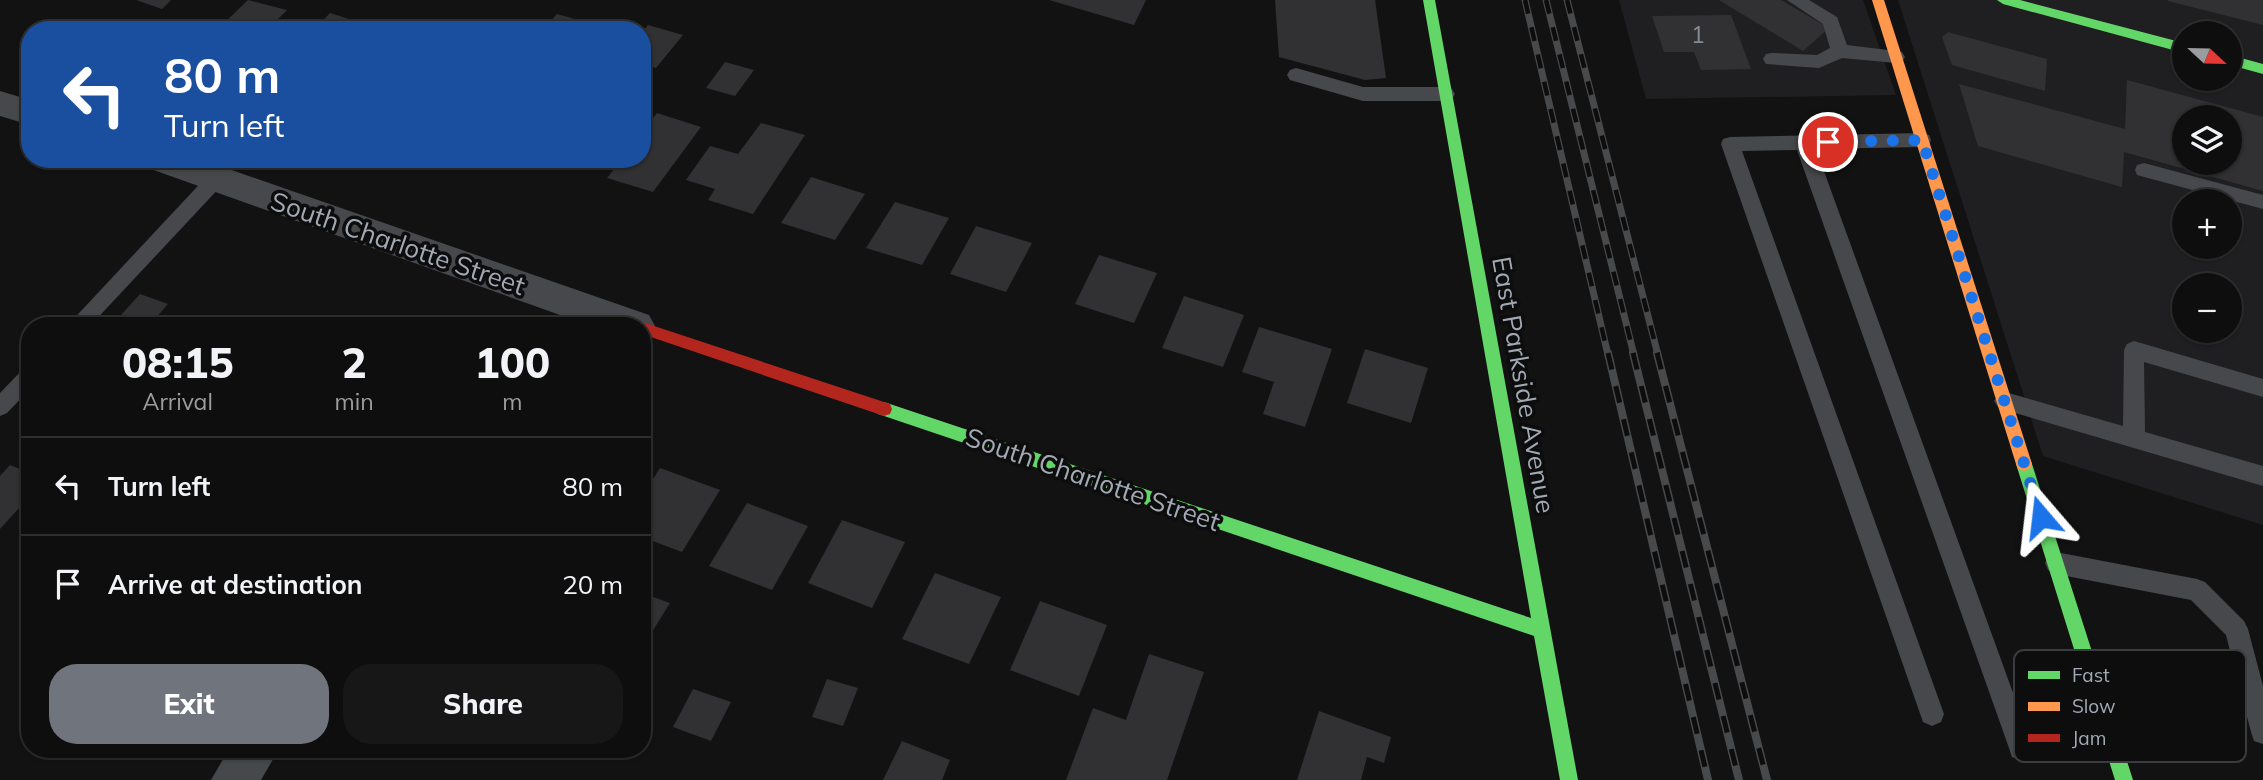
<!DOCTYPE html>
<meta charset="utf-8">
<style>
body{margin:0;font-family:Mulish,sans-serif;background:#171717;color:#f1f3f6;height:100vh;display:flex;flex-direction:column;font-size:26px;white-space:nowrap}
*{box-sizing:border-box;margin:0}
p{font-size:23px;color:#9b9c9e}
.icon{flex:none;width:38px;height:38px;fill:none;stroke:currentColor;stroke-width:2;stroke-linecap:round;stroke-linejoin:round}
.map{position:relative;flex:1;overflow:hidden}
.side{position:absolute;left:21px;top:317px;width:630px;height:441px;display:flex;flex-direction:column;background:#0e0e0e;border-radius:28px;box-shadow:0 2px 5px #0004,0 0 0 2px #2e2e2e}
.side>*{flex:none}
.guide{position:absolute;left:21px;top:21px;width:630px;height:147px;border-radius:28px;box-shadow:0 2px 5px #0004,0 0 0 2px #2e2e2e;background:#1a4fa0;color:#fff;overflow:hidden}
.needle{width:46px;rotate:112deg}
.tools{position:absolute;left:2172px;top:21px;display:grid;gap:14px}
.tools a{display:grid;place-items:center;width:70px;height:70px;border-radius:50%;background:#0e0e0e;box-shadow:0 2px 5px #0004,0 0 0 2px #2e2e2e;font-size:35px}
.pin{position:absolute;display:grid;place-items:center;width:60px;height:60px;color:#fff;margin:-30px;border:4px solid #fff;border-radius:50%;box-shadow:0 2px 7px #0007}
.me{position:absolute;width:77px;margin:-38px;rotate:343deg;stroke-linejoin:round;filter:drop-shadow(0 0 5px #0008)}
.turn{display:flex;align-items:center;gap:24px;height:147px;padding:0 28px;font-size:32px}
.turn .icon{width:91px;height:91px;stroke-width:2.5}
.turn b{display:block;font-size:49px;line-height:60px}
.eta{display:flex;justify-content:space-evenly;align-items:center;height:119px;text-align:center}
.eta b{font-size:42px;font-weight:800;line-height:49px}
.button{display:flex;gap:14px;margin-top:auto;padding:14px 28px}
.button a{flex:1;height:80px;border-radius:28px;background:#70747c;color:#fff;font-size:28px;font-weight:800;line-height:80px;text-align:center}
.button a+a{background:#171717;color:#f1f3f6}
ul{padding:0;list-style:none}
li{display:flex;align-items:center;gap:21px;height:98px;padding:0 28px;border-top:2px solid #2e2e2e}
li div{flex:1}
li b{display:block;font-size:26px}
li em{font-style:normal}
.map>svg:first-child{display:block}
.built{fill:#1f1f21;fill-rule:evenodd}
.building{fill:#313133;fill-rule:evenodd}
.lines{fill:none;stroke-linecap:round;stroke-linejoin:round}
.lane{fill:#47484b;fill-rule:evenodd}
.street{fill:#47484b;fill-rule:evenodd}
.fast{fill:#63d668;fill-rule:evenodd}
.slow{fill:#ff974d;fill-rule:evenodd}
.jam{fill:#b3261e;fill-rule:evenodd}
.rail-far1-casing{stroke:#47494b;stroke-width:7}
.rail-casing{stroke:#47494b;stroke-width:8}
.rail-far1{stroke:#0d0d0e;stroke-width:4.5;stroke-dasharray:14;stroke-linecap:butt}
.rail{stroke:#0d0d0e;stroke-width:5;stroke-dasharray:17;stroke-linecap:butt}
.route{stroke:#1a73e8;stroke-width:12;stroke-dasharray:0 21.6}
.labels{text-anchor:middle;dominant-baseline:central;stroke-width:7;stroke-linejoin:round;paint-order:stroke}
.number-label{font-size:23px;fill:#868b94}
.street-label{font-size:26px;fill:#a3a9b4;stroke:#0d0d0e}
.key{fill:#0d0d0e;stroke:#3a3c40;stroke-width:2}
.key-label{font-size:19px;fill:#a3a9b4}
</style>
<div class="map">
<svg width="2263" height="780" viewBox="0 0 2263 780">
<rect width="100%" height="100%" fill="#121213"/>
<path class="built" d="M 1619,0 L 1863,0 L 1896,95 L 1646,99 Z
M 1898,0 L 2263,0 L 2263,525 L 2043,456 ZM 2184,33 L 2230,33 L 2230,79 L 2184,79 ZM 2184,117 L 2230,117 L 2230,163 L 2184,163 ZM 2184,201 L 2230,201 L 2230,247 L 2184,247 ZM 2184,285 L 2230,285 L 2230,331 L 2184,331 Z"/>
<path class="building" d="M 136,0 L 171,0 L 162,9 Z
M 248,0 L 287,10 L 267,30 L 217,30 Z
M 1049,0 L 1146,0 L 1134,25 Z
M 1275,0 L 1375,0 L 1386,78 L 1365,80 L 1279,57 Z
M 1719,0 L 1781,0 L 1829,28 L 1803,51 Z
M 2168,0 L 2263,0 L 2263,25 L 2168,1 Z
M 330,13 L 368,25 L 363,30 L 314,30 Z
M 557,14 L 596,25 L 593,30 L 543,30 Z
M 1731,15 L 1751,69 L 1701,70 L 1694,52 L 1664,52 L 1652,16 Z
M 648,25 L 683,35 L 656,68 L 642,64 L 642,32 Z
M 1948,32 L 2047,59 L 2045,91 L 1952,65 L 1942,37 Z
M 725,62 L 754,70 L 735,96 L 706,88 Z
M 2127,80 L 2263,117 L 2263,191 L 2124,152 L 2122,187 L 1978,146 L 1959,84 L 2125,129 ZM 2184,117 L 2230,117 L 2230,163 L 2184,163 Z
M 657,113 L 701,127 L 653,192 L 607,178 L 622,159 L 642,159 L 642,132 Z
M 761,123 L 805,135 L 753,214 L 708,200 L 715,189 L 686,180 L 710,146 L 738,154 Z
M 811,177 L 865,194 L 835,240 L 781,223 Z
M 895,202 L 949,218 L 922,265 L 866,248 Z
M 976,226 L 1032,243 L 1006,292 L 950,274 Z
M 1099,255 L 1157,273 L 1134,323 L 1075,304 Z
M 140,294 L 168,304 L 155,319 L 173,326 L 111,326 Z
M 1184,296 L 1244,315 L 1223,367 L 1162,348 Z
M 1259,327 L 1332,349 L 1305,427 L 1263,414 L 1274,382 L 1242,372 Z
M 1365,349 L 1428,368 L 1411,423 L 1347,403 Z
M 10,465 L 30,473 L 30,496 L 0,529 L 0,476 Z
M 660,468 L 720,490 L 682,552 L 642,537 L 642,496 Z
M 747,503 L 808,526 L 772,590 L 709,566 Z
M 842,520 L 905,542 L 872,608 L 808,583 Z
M 935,573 L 1001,597 L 969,664 L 902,639 Z
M 642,593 L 670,603 L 642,648 Z
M 1040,601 L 1107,625 L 1079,696 L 1010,670 Z
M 1149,654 L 1204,672 L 1167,780 L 1066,780 L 1093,708 L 1126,720 Z
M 827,679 L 858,688 L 843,726 L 812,717 Z
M 693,689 L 731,702 L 711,741 L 673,727 Z
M 1319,711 L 1391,737 L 1384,763 L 1367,757 L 1361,780 L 1297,780 Z
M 902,741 L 950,760 L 942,780 L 883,780 Z
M 119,749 L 155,749 L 146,760 Z"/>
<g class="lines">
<path class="lane" d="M 1787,0 L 1809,0 L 1837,17 L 1847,45 L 1896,51 L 1902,52 L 1905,57 L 1902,62 L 1896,63 L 1842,58 L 1819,68 L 1766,64 L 1763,59 L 1766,54 L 1772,53 L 1817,55 L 1830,48 L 1823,24 Z
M 1296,68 L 1363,87 L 1446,87 L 1452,89 L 1455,94 L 1452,99 L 1446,101 L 1363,101 L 1290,80 L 1287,75 L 1290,70 Z
M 1922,133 L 1929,135 L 1931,140 L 1929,145 L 1922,147 L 1816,149 L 2033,748 L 2030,757 L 2021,760 L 2012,757 L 2009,748 L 1797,150 L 1742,151 L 1944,714 L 1941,722 L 1932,726 L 1923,722 L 1721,144 L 1723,139 L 1730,137 Z
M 2144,163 L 2263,195 L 2263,209 L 2137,175 L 2135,170 L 2137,165 Z
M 216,172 L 223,174 L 225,179 L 223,184 L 90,326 L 67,326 L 209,174 Z
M 2134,341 L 2263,379 L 2263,397 L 2144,362 L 2145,432 L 2263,466 L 2263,486 L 2005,410 L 1998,407 L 1994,401 L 1998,395 L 2005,392 L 2123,426 L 2124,350 L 2127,344 Z
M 30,366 L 30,389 L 7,413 L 0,416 L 0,393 L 23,369 Z
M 2056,552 L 2197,579 L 2205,582 L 2244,621 L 2248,629 L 2263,686 L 2263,744 L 2254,741 L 2251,732 L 2226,635 L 2191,600 L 2056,574 L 2048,570 L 2045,563 L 2048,556 Z"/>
<path class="street" d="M 0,91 L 30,100 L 30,125 L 0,116 Z
M 143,159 L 200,159 L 649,315 L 655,326 L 649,337 L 642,339 L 642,326 L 591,326 L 148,168 Z
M 229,749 L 279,749 L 261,780 L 211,780 Z"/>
<path class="fast" d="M 1423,0 L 1435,0 L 1578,780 L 1560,780 L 1534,636 L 884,416 L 878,414 L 876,409 L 878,404 L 884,402 L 1531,618 Z
M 1997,0 L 2020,0 L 2184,43 L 2184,53 L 2003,4 Z
M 2230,55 L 2263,64 L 2263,74 L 2230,65 Z
M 2024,457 L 2030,459 L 2032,464 L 2133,780 L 2115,780 L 2016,464 L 2018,459 Z"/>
<path class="slow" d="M 1872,0 L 1884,0 L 2032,464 L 2030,469 L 2024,471 L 2018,469 L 2016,464 Z"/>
<path class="jam" d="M 642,322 L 884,402 L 890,404 L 892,409 L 890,414 L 884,416 L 642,334 L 642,326 L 636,326 Z"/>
<defs>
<path id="rail-far1" d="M 1525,0 L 1608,355
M 1546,0 L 1634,355
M 1567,0 L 1658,355"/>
<path id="rail" d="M 1608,353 L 1708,780
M 1633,353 L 1739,780
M 1657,353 L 1767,780"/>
</defs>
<use href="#rail-far1" class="rail-far1-casing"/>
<use href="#rail" class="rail-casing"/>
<use href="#rail-far1" class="rail-far1"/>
<use href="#rail" class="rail"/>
</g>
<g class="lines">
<path class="route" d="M 1828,142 L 1922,140 L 2041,517"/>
</g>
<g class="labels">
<g class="number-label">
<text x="1698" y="34">1</text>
</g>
<g class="street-label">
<text transform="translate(398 243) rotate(19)">South Charlotte Street</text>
<text transform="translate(1524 385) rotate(80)">East Parkside Avenue</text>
<text transform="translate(1093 479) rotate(19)">South Charlotte Street</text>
</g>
</g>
<rect x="2014" y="650" width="232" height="112" rx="10" class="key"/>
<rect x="2028" y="671" width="32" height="8" fill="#63d668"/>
<rect x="2028" y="702" width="32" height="9" fill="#ff974d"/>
<rect x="2028" y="734" width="32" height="8" fill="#b3261e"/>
<g class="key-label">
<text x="2072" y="682">Fast</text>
<text x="2072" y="713">Slow</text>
<text x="2072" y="745">Jam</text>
</g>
</svg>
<div class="tools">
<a><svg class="needle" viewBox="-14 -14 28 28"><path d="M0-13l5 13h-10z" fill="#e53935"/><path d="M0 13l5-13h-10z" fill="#9b9c9e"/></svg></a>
<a><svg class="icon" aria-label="layers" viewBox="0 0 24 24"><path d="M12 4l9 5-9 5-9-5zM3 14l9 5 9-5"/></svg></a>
<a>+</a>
<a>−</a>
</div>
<div class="pin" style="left:1828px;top:142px;background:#d93025"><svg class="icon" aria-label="arrive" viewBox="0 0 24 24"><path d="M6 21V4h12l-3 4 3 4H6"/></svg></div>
<svg class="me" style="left:2041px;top:517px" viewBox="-20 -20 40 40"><path d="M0-17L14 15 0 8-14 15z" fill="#1a73e8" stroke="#fff" stroke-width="4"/></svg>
<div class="guide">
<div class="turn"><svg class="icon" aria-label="left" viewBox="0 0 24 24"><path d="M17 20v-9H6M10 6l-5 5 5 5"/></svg><div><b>80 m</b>Turn left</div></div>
</div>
<section class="side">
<div class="eta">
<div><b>08:15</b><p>Arrival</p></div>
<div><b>2</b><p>min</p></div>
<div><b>100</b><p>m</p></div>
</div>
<ul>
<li><svg class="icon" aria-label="left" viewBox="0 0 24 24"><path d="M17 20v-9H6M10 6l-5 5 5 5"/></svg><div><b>Turn left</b></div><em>80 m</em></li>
<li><svg class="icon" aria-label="arrive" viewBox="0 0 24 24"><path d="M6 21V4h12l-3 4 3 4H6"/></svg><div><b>Arrive at destination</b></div><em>20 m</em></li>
</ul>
<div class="button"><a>Exit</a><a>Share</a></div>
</section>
</div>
